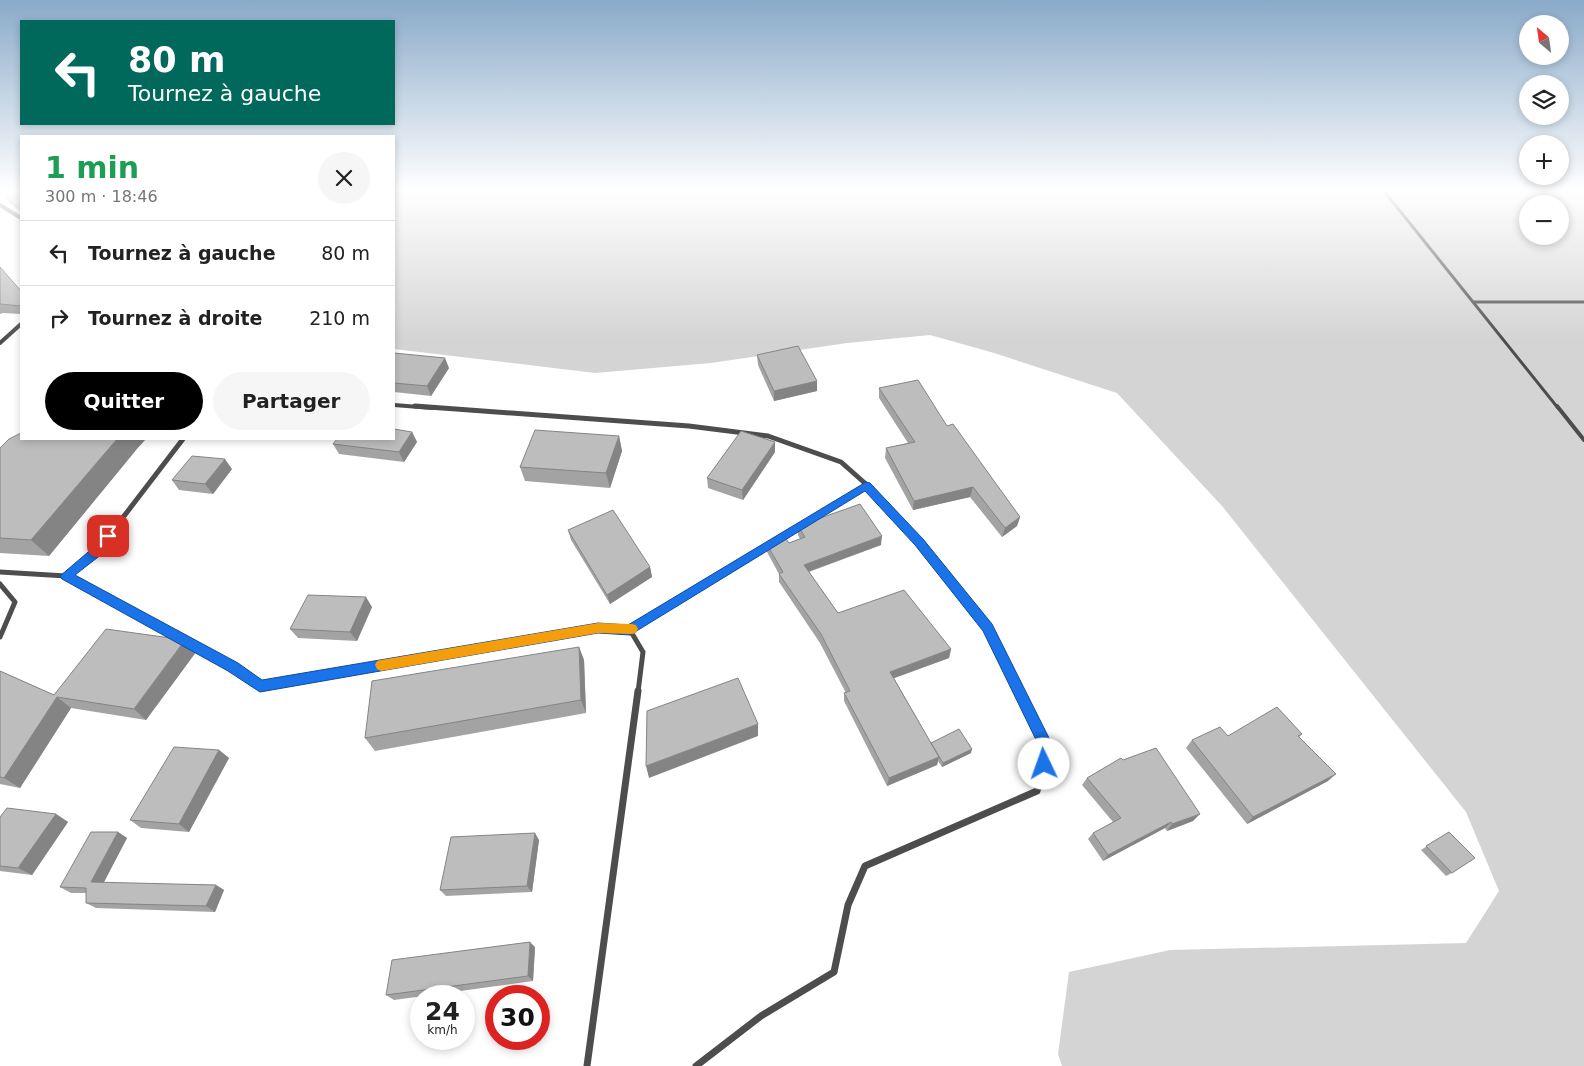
<!DOCTYPE html>
<html lang="fr">
<meta charset="utf-8">
<style>
body{margin:0;font-family:"DejaVu Sans",sans-serif;background:#f6f6f6;color:#222;height:100vh;display:flex;flex-direction:column;font-size:19px;white-space:nowrap}
*{box-sizing:border-box;margin:0}
p{font-size:16px;color:#767676}
.icon{flex:none;width:28px;height:28px;fill:none;stroke:currentColor;stroke-width:2;stroke-linecap:round;stroke-linejoin:round}
.map{position:relative;flex:1;overflow:hidden}
.panel{position:absolute;left:20px;top:135px;width:375px;height:305px;display:flex;flex-direction:column;background:#fff;border-radius:0px;box-shadow:0 2px 8px #0003}
.panel>*{flex:none}
.banner{position:absolute;left:20px;top:20px;width:375px;height:105px;border-radius:0px;box-shadow:0 2px 8px #0003;background:#00695c;color:#fff;overflow:hidden}
.needle{width:32px;rotate:331deg}
.tools{position:absolute;left:1519px;top:15px;display:grid;gap:10px}
.tools a{display:grid;place-items:center;width:50px;height:50px;border-radius:50%;background:#fff;box-shadow:0 2px 8px #0003;font-size:25px}
.speed{position:absolute;left:410px;top:985px;display:flex;gap:10px;font-size:25px;font-weight:700;text-align:center}
.speed>*{display:grid;place-content:center;width:65px;height:65px;border-radius:50%;background:#fff;box-shadow:0 2px 8px #0003;line-height:1}
.speed small{font-size:12px;font-weight:400}
.speed .limit{border:8px solid #d22;background:#fff;color:#111}
.pin{position:absolute;display:grid;place-items:center;width:42px;height:42px;color:#fff;margin:-21px;border-radius:10px;box-shadow:0 2px 8px #0006}
.me{position:absolute;width:55px;margin:-28px;rotate:357deg;stroke-linejoin:round;filter:drop-shadow(0 0 4px #0008)}
.turn{display:flex;align-items:center;gap:18px;height:105px;padding:0 25px;font-size:22px}
.turn .icon{width:65px;height:65px;stroke-width:2.5}
.turn b{display:block;font-size:35px;line-height:42px}
.round{display:grid;place-items:center;flex:none;width:52px;height:52px;border-radius:26px;background:#f6f6f6}
.head{display:flex;align-items:center;justify-content:space-between;height:85px;padding:0 25px}
h1{font-size:30px;font-weight:700;line-height:38px;color:#1e9e55}
.button{display:flex;gap:10px;margin-top:auto;padding:10px 25px}
.button a{flex:1;height:58px;border-radius:30px;background:#000;color:#fff;font-size:20px;font-weight:700;line-height:58px;text-align:center}
.button a+a{background:#f6f6f6;color:#222}
ul{padding:0;list-style:none}
li{display:flex;align-items:center;gap:15px;height:65px;padding:0 25px;border-top:1px solid #e0e0e0}
li div{flex:1}
li b{display:block;font-size:19px}
li em{font-style:normal}
.map>svg:first-child{display:block}
.green{fill:#d4d4d4;fill-rule:evenodd}
.lines{fill:none;stroke-linecap:round;stroke-linejoin:round}
.lane-far1{stroke:#4d4d4d;stroke-width:3}
.lane{stroke:#4d4d4d;stroke-width:4}
.street-far2{stroke:#4d4d4d;stroke-width:4}
.street-far1{stroke:#4d4d4d;stroke-width:5}
.street{stroke:#4d4d4d;stroke-width:7}
.wall{fill:#a3a3a3}
.shaded-wall{fill:#848484}
.building{fill:#bdbdbd;stroke:#848484}
.route{fill:#1a73e8;stroke:#114b97}
.slow{fill:#f59e0b}
</style>
<div class="map">
<svg width="1584" height="1066" viewBox="0 0 1584 1066">
<rect width="100%" height="100%" fill="#fff"/>
<path class="green" d="M 394,191 L 1584,191 L 1584,1066 L 1062,1066 L 1058,1054 L 1069,972 L 1170,950 L 1466,943 L 1499,891 L 1466,812 L 1222,506 L 1117,393 L 994,353 L 930,335 L 847,343 L 711,363 L 595,373 L 394,349 ZM 1528,204 L 1560,204 L 1560,236 L 1528,236 Z"/>
<g class="lines">
<path class="lane-far1" d="M 1384,191 L 1558,408
M 394,195 L 398,191
M 1474,302 L 1584,302"/>
<path class="lane" d="M 1557,406 L 1584,440"/>
<path class="street-far2" d="M 0,205 L 21,218
M 0,343 L 21,324
M 394,405 L 432,408"/>
<path class="street-far1" d="M 415,406 L 689,426 L 768,436 L 841,462 L 867,485 L 919,542 L 988,628 L 1020,692
M 780,538 L 867,485
M 0,572 L 66,576 L 98,550 L 183,439
M 66,576 L 233,667 L 260,686 L 598,628 L 630,630 L 643,652 L 638,692
M 0,584 L 15,602 L 0,637
M 630,630 L 770,544"/>
<path class="street" d="M 587,1066 L 638,691
M 696,1066 L 761,1016 L 834,972 L 848,905 L 865,866 L 1037,791 L 1048,750 L 1019,691"/>
</g>
<path class="wall" d="M 21,191 L 21,212 L 12,205 L 6,198 Z
M 0,267 L 21,291 L 21,314 L 3,313 L 0,314 Z
M 394,353 L 449,368 L 431,396 L 394,392 Z
M 757,355 L 817,391 L 774,401 L 758,365 Z
M 879,388 L 947,426 L 1020,517 L 1017,526 L 1002,537 L 970,497 L 913,510 L 885,458 L 886,448 L 908,443 L 879,398 Z
M 412,432 L 417,442 L 404,462 L 339,454 L 333,444 Z
M 619,436 L 622,451 L 610,488 L 525,481 L 520,467 Z
M 0,448 L 136,450 L 49,556 L 0,553 Z
M 775,452 L 743,500 L 708,488 L 707,478 Z
M 232,469 L 213,494 L 179,490 L 172,480 Z
M 798,526 L 881,545 L 809,572 L 838,613 L 951,649 L 949,658 L 894,678 L 931,743 L 971,753 L 942,767 L 938,761 L 937,765 L 887,786 L 844,701 L 844,693 L 846,693 L 820,643 L 779,582 L 779,574 L 767,552 L 766,543 L 789,543 L 800,539 L 798,535 Z
M 568,530 L 650,567 L 652,577 L 610,604 L 571,540 Z
M 372,607 L 357,641 L 298,638 L 290,629 Z
M 579,647 L 584,660 L 586,713 L 375,751 L 365,738 Z
M 196,652 L 146,720 L 71,708 L 20,788 L 0,784 L 0,671 L 54,695 Z
M 1302,734 L 1299,737 L 1328,781 L 1247,824 L 1186,748 L 1192,740 Z
M 219,750 L 229,758 L 189,832 L 141,828 L 130,820 Z
M 1123,760 L 1193,821 L 1167,831 L 1165,828 L 1103,861 L 1088,839 L 1093,833 L 1113,822 L 1082,785 L 1087,778 Z
M 56,814 L 68,822 L 32,875 L 0,871 L 0,817 Z
M 118,832 L 127,838 L 103,883 L 216,885 L 224,890 L 215,912 L 96,908 L 86,903 L 86,893 L 71,893 L 60,887 Z
M 1449,832 L 1452,873 L 1446,876 L 1421,850 Z
M 539,840 L 532,892 L 446,896 L 440,890 Z
M 535,947 L 533,981 L 394,1000 L 386,995 Z"/>
<path class="shaded-wall" d="M 445,358 L 449,368 L 431,396 L 427,386 Z
M 817,381 L 817,391 L 774,401 L 774,391 Z
M 412,432 L 417,442 L 404,462 L 399,452 Z
M 619,436 L 622,451 L 610,488 L 606,473 Z
M 117,439 L 146,439 L 136,450 L 49,556 L 31,540 Z
M 775,442 L 775,452 L 743,500 L 742,490 Z
M 225,459 L 232,469 L 213,494 L 205,484 Z
M 973,487 L 970,497 L 913,510 L 914,501 Z
M 1020,517 L 1017,526 L 1002,537 L 1005,528 Z
M 882,536 L 881,545 L 804,573 L 804,565 Z
M 650,567 L 652,577 L 610,604 L 607,595 Z
M 366,597 L 372,607 L 357,641 L 350,632 Z
M 185,640 L 196,652 L 146,720 L 134,709 Z
M 579,647 L 584,660 L 586,713 L 581,700 Z
M 951,649 L 949,658 L 889,680 L 890,672 Z
M 57,697 L 71,708 L 20,788 L 4,778 Z
M 758,724 L 758,736 L 649,778 L 646,766 Z
M 972,749 L 971,753 L 942,767 L 943,763 Z
M 219,750 L 229,758 L 189,832 L 179,824 Z
M 939,757 L 937,765 L 887,786 L 889,778 Z
M 1336,774 L 1328,781 L 1247,824 L 1253,817 Z
M 56,814 L 68,822 L 32,875 L 18,868 Z
M 1200,814 L 1193,821 L 1167,831 L 1172,824 Z
M 1171,822 L 1165,828 L 1103,861 L 1108,855 Z
M 118,832 L 127,838 L 101,888 L 91,882 Z
M 535,833 L 539,840 L 532,892 L 527,886 Z
M 216,885 L 224,890 L 215,912 L 206,906 Z
M 530,942 L 535,947 L 533,981 L 528,976 Z"/>
<path class="building" d="M 7,191 L 21,191 L 21,209 L 6,198 Z
M 0,267 L 21,291 L 21,306 L 0,304 Z
M 798,346 L 817,381 L 774,391 L 757,355 Z
M 394,353 L 445,358 L 427,386 L 394,383 Z
M 918,380 L 947,426 L 953,424 L 1020,517 L 1005,528 L 973,487 L 914,501 L 886,448 L 915,442 L 879,388 Z
M 394,429 L 412,432 L 399,452 L 333,444 L 337,439 L 394,439 Z
M 535,430 L 619,436 L 606,473 L 520,467 Z
M 741,431 L 775,442 L 742,490 L 707,478 Z
M 21,433 L 21,439 L 117,439 L 31,540 L 0,538 L 0,448 L 9,439 Z
M 192,456 L 225,459 L 205,484 L 172,480 Z
M 860,504 L 882,536 L 804,565 L 838,613 L 904,590 L 951,649 L 890,672 L 939,757 L 889,778 L 844,693 L 850,691 L 821,634 L 779,574 L 783,572 L 766,543 L 782,533 L 789,543 L 805,537 L 798,526 Z
M 613,510 L 650,567 L 607,595 L 568,530 Z
M 308,595 L 366,597 L 350,632 L 290,629 Z
M 106,629 L 185,640 L 134,709 L 57,697 L 4,778 L 0,777 L 0,671 L 54,695 Z
M 579,647 L 581,700 L 365,738 L 372,681 Z
M 738,678 L 758,724 L 646,766 L 647,711 Z
M 1277,707 L 1302,734 L 1298,736 L 1336,774 L 1253,817 L 1192,740 L 1220,727 L 1228,736 Z
M 959,729 L 972,749 L 943,763 L 931,743 Z
M 174,747 L 219,750 L 179,824 L 130,820 Z
M 1156,748 L 1200,814 L 1172,824 L 1171,822 L 1108,855 L 1093,833 L 1121,818 L 1087,778 L 1121,758 L 1123,760 Z
M 7,808 L 56,814 L 18,868 L 0,866 L 0,817 Z
M 91,832 L 118,832 L 91,882 L 216,885 L 206,906 L 86,903 L 86,888 L 60,887 Z
M 1449,832 L 1475,858 L 1452,873 L 1426,846 Z
M 535,833 L 527,886 L 440,890 L 451,837 Z
M 530,942 L 528,976 L 386,995 L 392,960 Z"/>
<linearGradient id="sky" x2="0" y2="1"><stop stop-color="#89aac9"/><stop offset="0.56" stop-color="#fff"/><stop offset="1" stop-color="#fff" stop-opacity="0"/></linearGradient>
<rect width="1584" height="340" fill="url(#sky)"/>
<path class="route" d="M 866,482 L 870,483 L 923,539 L 992,624 L 1055,750 L 1049,768 L 1044,770 L 1039,768 L 1037,764 L 1041,750 L 983,631 L 915,545 L 865,491 L 630,635 L 598,633 L 260,692 L 228,671 L 62,579 L 60,576 L 94,547 L 104,533 L 112,533 L 114,536 L 102,554 L 75,575 L 238,663 L 262,680 L 598,623 L 628,625 Z"/>
<path class="slow" d="M 598,623 L 632,624 L 636,625 L 638,629 L 636,633 L 632,634 L 598,633 L 381,671 L 377,669 L 375,665 L 377,661 L 381,660 Z"/>
</svg>
<div class="tools">
<a><svg class="needle" viewBox="-14 -14 28 28"><path d="M0-13l5 13h-10z" fill="#e53935"/><path d="M0 13l5-13h-10z" fill="#767676"/></svg></a>
<a><svg class="icon" aria-label="layers" viewBox="0 0 24 24"><path d="M12 4l9 5-9 5-9-5zM3 14l9 5 9-5"/></svg></a>
<a>+</a>
<a>−</a>
</div>
<div class="speed"><div>24<small>km/h</small></div><div class="limit">30</div></div>
<div class="pin" style="left:108px;top:536px;background:#d93025"><svg class="icon" aria-label="arrive" viewBox="0 0 24 24"><path d="M6 21V4h12l-3 4 3 4H6"/></svg></div>
<svg class="me" style="left:1044px;top:764px" viewBox="-20 -20 40 40"><circle r="19" fill="#fff"/><path d="M0-13L10 11 0 6-10 11z" fill="#1a73e8"/></svg>
<div class="banner">
<div class="turn"><svg class="icon" aria-label="left" viewBox="0 0 24 24"><path d="M17 20v-9H6M10 6l-5 5 5 5"/></svg><div><b>80 m</b>Tournez à gauche</div></div>
</div>
<section class="panel">
<div class="head"><div><h1>1 min</h1><p>300 m · 18:46</p></div><a class="round"><svg class="icon" aria-label="close" viewBox="0 0 24 24"><path d="M6 6l12 12M18 6L6 18"/></svg></a></div>
<ul>
<li><svg class="icon" aria-label="left" viewBox="0 0 24 24"><path d="M17 20v-9H6M10 6l-5 5 5 5"/></svg><div><b>Tournez à gauche</b></div><em>80 m</em></li>
<li><svg class="icon" aria-label="right" viewBox="0 0 24 24"><path d="M7 20v-9h11M14 6l5 5-5 5"/></svg><div><b>Tournez à droite</b></div><em>210 m</em></li>
</ul>
<div class="button"><a>Quitter</a><a>Partager</a></div>
</section>
</div>
